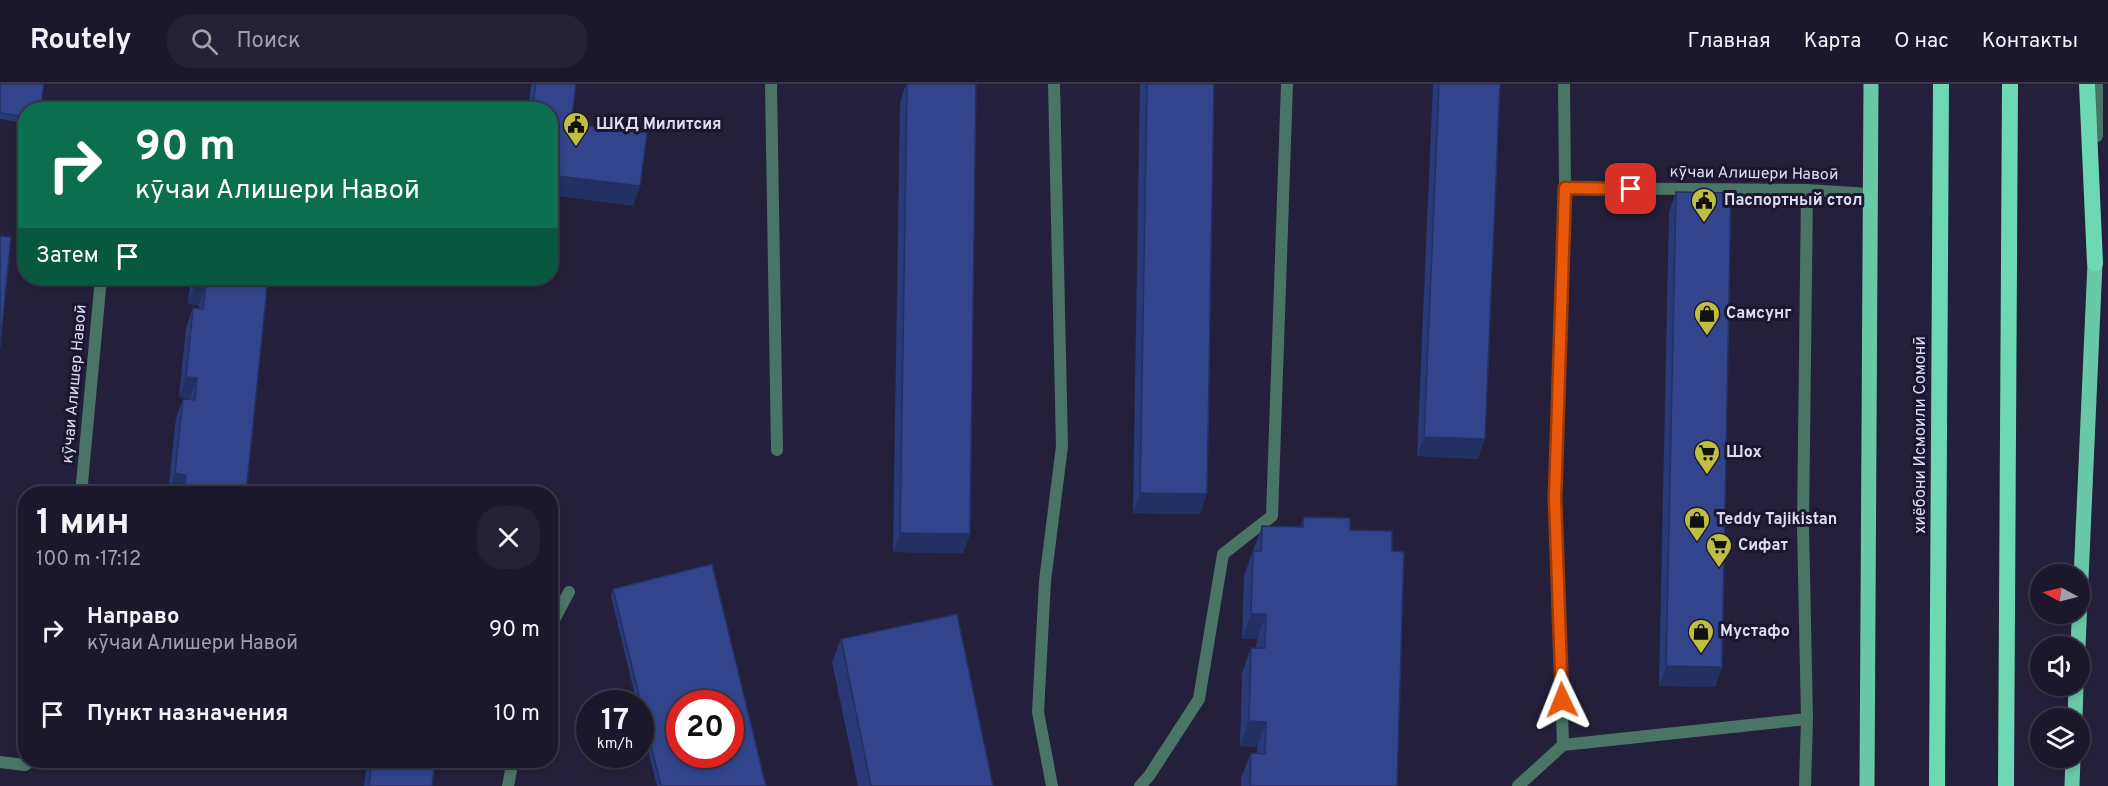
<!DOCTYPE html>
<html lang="ru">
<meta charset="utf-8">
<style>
body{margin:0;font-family:Overpass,sans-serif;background:#242134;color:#f1f3f6;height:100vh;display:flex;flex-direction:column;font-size:22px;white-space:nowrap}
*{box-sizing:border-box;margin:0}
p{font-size:20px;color:#a0a0a9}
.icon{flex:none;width:33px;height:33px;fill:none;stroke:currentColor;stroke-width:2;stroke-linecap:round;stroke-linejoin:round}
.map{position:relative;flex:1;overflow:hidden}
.panel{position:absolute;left:18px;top:402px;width:540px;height:282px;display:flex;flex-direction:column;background:#1b182c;border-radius:24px;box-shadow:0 3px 9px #0003,0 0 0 2px #393748}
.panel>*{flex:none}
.top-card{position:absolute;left:18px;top:18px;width:540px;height:183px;border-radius:24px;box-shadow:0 3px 9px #0003,0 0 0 2px #393748;background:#0b6e4f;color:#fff;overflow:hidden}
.needle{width:39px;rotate:277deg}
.fabs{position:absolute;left:2030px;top:480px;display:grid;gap:12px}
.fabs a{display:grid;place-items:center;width:60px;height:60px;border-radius:50%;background:#1b182c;box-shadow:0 3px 9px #0003,0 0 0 2px #393748;font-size:30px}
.speed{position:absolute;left:576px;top:606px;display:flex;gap:12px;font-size:30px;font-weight:700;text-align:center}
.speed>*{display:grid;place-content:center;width:78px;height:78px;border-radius:50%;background:#1b182c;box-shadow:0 3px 9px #0003,0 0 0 2px #393748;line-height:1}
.speed small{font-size:15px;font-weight:400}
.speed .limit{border:9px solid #d22;background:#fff;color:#111}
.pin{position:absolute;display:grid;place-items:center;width:51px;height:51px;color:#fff;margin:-26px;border-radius:12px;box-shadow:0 3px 9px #0006}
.me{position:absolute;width:66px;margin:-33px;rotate:358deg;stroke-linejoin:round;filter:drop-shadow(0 0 4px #0008)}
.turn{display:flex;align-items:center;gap:21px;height:126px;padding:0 18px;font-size:27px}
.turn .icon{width:78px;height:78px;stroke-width:2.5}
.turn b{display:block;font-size:42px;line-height:51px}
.then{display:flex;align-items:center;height:57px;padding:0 18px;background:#0003;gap:12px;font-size:22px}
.round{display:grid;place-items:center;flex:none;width:63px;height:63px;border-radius:24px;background:#242134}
.head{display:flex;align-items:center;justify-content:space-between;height:102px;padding:0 18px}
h1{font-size:36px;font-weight:700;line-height:45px}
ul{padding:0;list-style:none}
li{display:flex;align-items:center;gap:18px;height:84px;padding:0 18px}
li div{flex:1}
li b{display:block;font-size:22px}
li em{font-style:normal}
header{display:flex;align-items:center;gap:36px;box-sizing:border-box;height:84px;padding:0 30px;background:#1b182c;border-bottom:2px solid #393748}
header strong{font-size:28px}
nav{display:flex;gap:33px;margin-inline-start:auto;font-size:21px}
.search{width:420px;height:54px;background:#242134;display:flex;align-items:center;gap:15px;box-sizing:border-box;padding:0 21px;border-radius:24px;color:#a0a0a9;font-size:22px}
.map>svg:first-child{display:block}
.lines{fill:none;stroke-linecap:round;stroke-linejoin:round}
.service{stroke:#4a7566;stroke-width:12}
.tertiary{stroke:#4a7566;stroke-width:12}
.primary{stroke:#69c8a7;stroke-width:15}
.trunk{stroke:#6ed8b4;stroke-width:16}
.wall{fill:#2a3a78}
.shaded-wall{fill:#223062}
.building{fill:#31448c;stroke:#223062;stroke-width:1.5;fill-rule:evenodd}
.route-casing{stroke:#983908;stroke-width:15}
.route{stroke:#ea580c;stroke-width:10}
.labels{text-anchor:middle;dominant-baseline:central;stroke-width:6;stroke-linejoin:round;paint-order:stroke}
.poi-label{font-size:16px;font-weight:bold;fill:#deddf0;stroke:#1b1631;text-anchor:start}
.street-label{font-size:16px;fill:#deddf0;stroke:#1b1631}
</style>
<header>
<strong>Routely</strong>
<div class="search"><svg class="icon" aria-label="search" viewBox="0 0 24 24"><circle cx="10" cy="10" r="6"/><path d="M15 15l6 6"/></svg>Поиск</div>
<nav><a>Главная</a><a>Карта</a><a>О нас</a><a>Контакты</a></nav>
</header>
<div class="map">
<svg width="2108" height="702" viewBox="0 0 2108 702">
<rect width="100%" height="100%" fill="#24203b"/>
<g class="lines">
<path class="service" d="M 771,0 L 777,366
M 1565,104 L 1807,106 L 1870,110
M 81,410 L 101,194
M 550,543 L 569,508
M 1563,661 L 1555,414 L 1565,104 L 1564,0
M 0,678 L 25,681 L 32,676
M 508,702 L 513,676
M 1052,702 L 1038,628 L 1045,497 L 1062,362 L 1054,0
M 1140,702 L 1149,692 L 1199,615 L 1223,470 L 1272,432 L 1287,0
M 1518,702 L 1563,661 L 1807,635
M 1805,702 L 1807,635 L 1803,442 L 1807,106"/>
<path class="tertiary" d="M 2097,52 L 2097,0"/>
<path class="primary" d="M 2078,562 L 2095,179
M 2075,634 L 2076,602
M 1867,702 L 1871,0
M 2072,702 L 2073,674"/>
<path class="trunk" d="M 2087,0 L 2095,179
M 1937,702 L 1941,0
M 2006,702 L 2010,0"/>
</g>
<path class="wall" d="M 0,0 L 26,26 L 26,39 L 0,35 Z
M 531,0 L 576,0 L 571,40 L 640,102 L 633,122 L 550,26 L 528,26 Z
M 906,0 L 970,450 L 963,469 L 893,468 L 900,19 Z
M 1140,0 L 1214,0 L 1200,430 L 1133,429 Z
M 1433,0 L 1500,0 L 1478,375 L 1417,372 Z
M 1676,108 L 1722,583 L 1715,603 L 1659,602 L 1669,128 Z
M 191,194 L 268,194 L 246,410 L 168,409 L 176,334 L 183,315 L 189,315 L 190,314 L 179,313 L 186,244 L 193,224 L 199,225 L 199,221 L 188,220 Z
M 1304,433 L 1350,446 L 1392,467 L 1397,702 L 1241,702 L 1241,694 L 1251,669 L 1257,670 L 1257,663 L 1240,662 L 1242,589 L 1251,564 L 1256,564 L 1257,555 L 1242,555 L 1244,492 L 1262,442 L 1300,443 Z
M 613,505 L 766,702 L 657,702 L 640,634 L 640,620 L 637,620 L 611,512 Z
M 841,555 L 993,702 L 858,702 L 832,578 Z
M 367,676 L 435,676 L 432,702 L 364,702 Z"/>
<path class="shaded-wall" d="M 550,91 L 640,102 L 633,122 L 550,111 Z
M 195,200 L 206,202 L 199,221 L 188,220 Z
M 186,293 L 197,294 L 190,314 L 179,313 Z
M 1424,353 L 1485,355 L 1478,375 L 1417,372 Z
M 175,389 L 186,391 L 179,410 L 168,409 Z
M 1140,409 L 1207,410 L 1200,430 L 1133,429 Z
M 900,449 L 970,450 L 963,469 L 893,468 Z
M 1251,530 L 1266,530 L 1257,555 L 1242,555 Z
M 1666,582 L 1722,583 L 1715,603 L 1659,602 Z
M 1249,637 L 1266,638 L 1257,663 L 1240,662 Z"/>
<path class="building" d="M 0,0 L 44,0 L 40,26 L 26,26 L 26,33 L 0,29 Z
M 536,0 L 576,0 L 571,40 L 647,49 L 640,102 L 550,91 L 550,26 L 532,26 Z
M 907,0 L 976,0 L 970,450 L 900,449 Z
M 1147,0 L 1214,0 L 1207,410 L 1140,409 Z
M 1439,0 L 1500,0 L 1485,355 L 1424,353 Z
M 1676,108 L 1731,109 L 1722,583 L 1666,582 Z
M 0,152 L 11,153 L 0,263 Z
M 196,194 L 268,194 L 246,410 L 184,410 L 186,391 L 175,389 L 183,315 L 195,316 L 197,294 L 186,293 L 193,224 L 203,225 L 206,202 L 195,200 Z
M 406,405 L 446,410 L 406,410 Z
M 1304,433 L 1350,434 L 1350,446 L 1392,447 L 1392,467 L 1404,468 L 1397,702 L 1250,702 L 1251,669 L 1265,670 L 1266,638 L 1249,637 L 1251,564 L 1265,564 L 1266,530 L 1251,530 L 1253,467 L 1261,467 L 1262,442 L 1303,443 Z
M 712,480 L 766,702 L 661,702 L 613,505 ZM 680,620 L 730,620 L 730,670 L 680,670 Z
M 957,530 L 993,702 L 871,702 L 841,555 Z
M 372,676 L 435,676 L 432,702 L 369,702 Z"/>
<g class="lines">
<defs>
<path id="route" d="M 1562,616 L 1555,414 L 1565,104 L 1631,105"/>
</defs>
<use href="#route" class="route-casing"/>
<use href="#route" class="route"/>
</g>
<defs>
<symbol id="civic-pin" viewBox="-11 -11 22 30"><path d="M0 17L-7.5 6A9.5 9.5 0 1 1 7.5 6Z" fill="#bfbe41" stroke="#1b1631"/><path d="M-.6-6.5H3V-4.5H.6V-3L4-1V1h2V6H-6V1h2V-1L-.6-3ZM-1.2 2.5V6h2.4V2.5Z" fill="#111"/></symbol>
<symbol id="shop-pin" viewBox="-11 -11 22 30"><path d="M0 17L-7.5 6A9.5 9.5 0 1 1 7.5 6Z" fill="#bfbe41" stroke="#1b1631"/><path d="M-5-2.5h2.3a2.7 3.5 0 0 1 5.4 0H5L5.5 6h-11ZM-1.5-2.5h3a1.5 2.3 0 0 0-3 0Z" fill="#111"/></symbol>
<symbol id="supermarket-pin" viewBox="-11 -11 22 30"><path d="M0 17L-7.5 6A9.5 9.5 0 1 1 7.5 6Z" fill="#bfbe41" stroke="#1b1631"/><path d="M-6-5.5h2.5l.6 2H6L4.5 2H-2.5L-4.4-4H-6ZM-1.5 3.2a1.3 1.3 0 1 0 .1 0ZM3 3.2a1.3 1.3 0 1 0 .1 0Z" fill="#111"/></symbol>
</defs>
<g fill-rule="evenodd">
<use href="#civic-pin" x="561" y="26" width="30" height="40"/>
<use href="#civic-pin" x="1689" y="102" width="30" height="40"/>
<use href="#shop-pin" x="1692" y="215" width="30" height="40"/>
<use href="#supermarket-pin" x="1692" y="354" width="30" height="40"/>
<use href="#shop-pin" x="1682" y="421" width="30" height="40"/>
<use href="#supermarket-pin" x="1704" y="447" width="30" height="40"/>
<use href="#shop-pin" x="1686" y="533" width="30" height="40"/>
</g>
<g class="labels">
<g class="poi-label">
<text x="596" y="41">ШКД Милитсия</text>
<text x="1724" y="117">Паспортный стол</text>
<text x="1726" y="230">Самсунг</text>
<text x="1726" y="369">Шох</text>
<text x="1716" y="436">Teddy Tajikistan</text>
<text x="1738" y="462">Сифат</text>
<text x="1720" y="548">Мустафо</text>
</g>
<g class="street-label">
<text transform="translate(1754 90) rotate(1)">кӯчаи Алишери Навоӣ</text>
<text transform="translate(75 300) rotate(-85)">кӯчаи Алишер Навоӣ</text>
<text transform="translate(1921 351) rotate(-90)">хиёбони Исмоили Сомонӣ</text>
</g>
</g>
</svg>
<div class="fabs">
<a><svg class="needle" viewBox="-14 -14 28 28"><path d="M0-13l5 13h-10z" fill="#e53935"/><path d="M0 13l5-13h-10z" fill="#a0a0a9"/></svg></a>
<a><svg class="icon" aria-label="sound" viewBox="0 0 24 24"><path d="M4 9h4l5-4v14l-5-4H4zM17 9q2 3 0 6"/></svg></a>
<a><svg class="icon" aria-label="layers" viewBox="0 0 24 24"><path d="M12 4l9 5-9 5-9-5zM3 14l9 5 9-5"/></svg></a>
</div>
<div class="speed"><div>17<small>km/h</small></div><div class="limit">20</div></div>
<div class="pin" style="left:1631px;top:105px;background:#d93025"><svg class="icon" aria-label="arrive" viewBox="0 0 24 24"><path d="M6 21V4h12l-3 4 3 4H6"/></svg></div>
<svg class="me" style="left:1562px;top:616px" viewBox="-20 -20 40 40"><path d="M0-17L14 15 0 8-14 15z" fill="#ea580c" stroke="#fff" stroke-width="4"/></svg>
<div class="top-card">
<div class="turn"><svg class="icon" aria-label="right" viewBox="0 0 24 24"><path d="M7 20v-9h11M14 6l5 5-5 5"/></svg><div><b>90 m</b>кӯчаи Алишери Навоӣ</div></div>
<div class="then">Затем<svg class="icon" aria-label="arrive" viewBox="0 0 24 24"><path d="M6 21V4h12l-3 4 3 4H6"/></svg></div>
</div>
<section class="panel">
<div class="head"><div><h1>1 мин</h1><p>100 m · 17:12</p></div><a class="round"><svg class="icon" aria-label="close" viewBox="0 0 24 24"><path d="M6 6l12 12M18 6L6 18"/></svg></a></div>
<ul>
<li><svg class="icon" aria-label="right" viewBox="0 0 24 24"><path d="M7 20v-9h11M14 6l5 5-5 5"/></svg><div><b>Направо</b><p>кӯчаи Алишери Навоӣ</p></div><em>90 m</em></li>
<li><svg class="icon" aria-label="arrive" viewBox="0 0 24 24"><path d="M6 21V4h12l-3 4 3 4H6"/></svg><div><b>Пункт назначения</b></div><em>10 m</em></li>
</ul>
</section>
</div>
